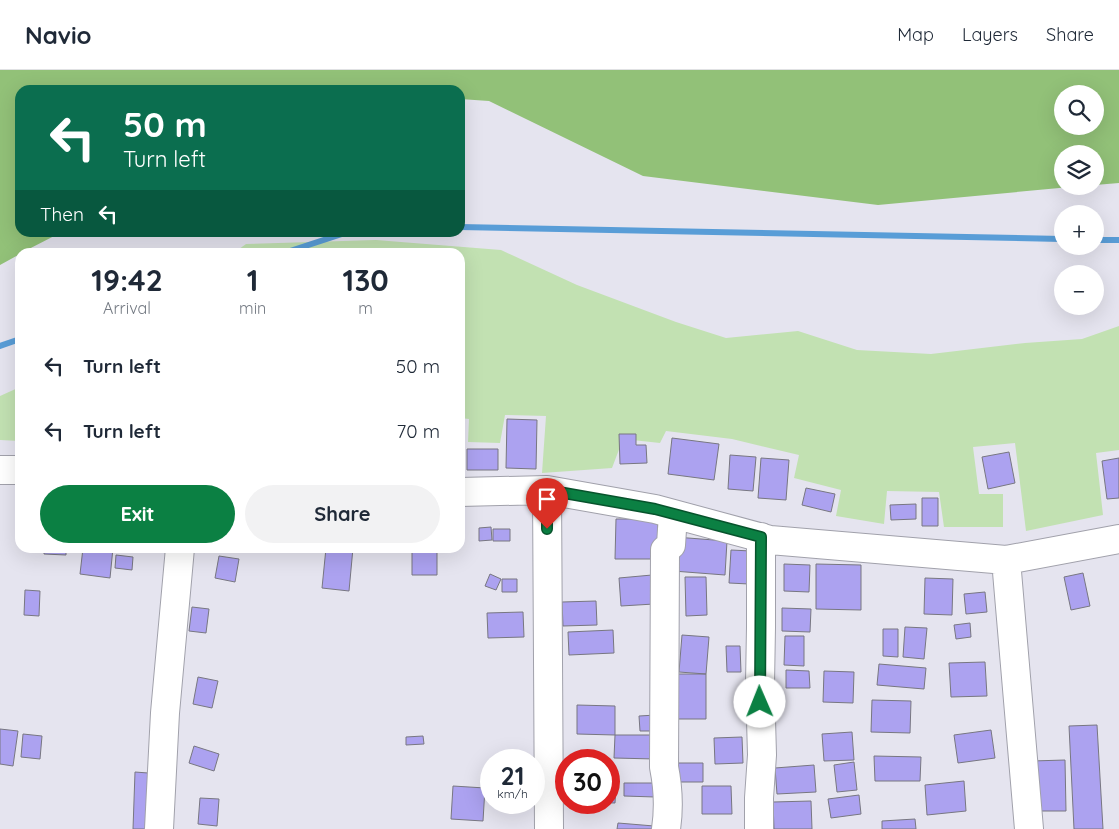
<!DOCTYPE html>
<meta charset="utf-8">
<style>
body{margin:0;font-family:Quicksand,sans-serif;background:#f2f2f3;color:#1f2937;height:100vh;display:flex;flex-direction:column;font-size:19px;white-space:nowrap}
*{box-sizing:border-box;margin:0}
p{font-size:16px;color:#747a83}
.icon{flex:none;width:28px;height:28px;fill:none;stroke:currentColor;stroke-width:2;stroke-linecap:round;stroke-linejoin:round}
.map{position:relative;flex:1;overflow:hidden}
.panel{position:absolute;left:15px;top:178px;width:450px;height:305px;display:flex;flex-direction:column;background:#fff;border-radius:15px;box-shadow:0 5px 20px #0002}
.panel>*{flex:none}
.guide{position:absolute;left:15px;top:15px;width:450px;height:152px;border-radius:15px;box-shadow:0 5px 20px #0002;background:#0b6e4f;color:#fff;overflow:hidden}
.buttons{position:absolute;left:1054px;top:15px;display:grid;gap:10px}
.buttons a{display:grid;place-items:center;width:50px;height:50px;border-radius:50%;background:#fff;box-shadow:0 5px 20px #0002;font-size:25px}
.speed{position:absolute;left:480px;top:679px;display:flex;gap:10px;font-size:25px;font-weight:700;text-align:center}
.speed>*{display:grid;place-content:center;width:65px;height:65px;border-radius:50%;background:#fff;box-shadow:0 5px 20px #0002;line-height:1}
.speed small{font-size:12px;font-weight:400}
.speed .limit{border:8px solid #d22;background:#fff;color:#111}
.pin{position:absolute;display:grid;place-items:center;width:42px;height:42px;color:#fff;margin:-51px -21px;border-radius:50% 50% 50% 0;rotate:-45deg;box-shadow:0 0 5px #0007}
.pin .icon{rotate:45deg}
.me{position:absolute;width:55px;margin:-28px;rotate:359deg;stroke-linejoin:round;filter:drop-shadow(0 0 4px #0008)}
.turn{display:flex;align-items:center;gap:18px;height:105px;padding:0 25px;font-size:22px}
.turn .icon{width:65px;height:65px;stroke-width:2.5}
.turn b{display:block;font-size:35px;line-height:42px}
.then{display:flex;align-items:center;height:48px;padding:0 25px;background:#0003;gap:10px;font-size:19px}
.eta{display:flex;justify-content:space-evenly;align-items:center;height:85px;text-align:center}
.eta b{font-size:30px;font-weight:700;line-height:35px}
.primary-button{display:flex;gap:10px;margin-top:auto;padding:10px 25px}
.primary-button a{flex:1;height:58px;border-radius:30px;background:#0b8043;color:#fff;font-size:20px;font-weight:700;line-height:58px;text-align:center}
.primary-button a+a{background:#f2f2f3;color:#1f2937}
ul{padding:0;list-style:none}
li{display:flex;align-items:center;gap:15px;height:65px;padding:0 25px}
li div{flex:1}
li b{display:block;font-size:19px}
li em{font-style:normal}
header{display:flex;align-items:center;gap:30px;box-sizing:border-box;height:70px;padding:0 25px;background:#fff;border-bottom:1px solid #e0e1e3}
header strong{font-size:24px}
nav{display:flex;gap:28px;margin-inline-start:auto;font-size:18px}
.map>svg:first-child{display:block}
.green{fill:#c2e1b2}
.forest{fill:#92c178;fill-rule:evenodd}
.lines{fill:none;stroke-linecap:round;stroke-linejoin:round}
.stream{stroke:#599dd7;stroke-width:6}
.building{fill:#aca2f0;stroke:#787781}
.minor-casing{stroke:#a1a1ab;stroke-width:30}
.minor{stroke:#fff;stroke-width:28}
.route-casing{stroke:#07532c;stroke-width:12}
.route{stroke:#0b8043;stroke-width:9}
</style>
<header>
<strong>Navio</strong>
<nav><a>Map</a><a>Layers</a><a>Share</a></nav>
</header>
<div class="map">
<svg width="1119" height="759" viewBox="0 0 1119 759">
<rect width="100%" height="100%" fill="#e5e4ef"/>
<path class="green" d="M 376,170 L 501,180 L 577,215 L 676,252 L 726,268 L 798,261 L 857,280 L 931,284 L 1025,273 L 1082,269 L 1119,256 L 1119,380 L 1096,383 L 1103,445 L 1026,461 L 1015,373 L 973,377 L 979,424 L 1003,424 L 1003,457 L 944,457 L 939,422 L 887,421 L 884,454 L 836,446 L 841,420 L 794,408 L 799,385 L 732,369 L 666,361 L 660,373 L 623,369 L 612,398 L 542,403 L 546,346 L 505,345 L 500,373 L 468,372 L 469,349 L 460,348 L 460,182 L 235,182 L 246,174 Z
M 20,317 L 20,371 L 0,370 L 0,326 Z"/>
<path class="forest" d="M 0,0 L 1119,0 L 1119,113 L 1095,115 L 1095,84 L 1062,84 L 1062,116 L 1081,116 L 878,135 L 643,106 L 489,31 L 460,29 L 460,20 L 20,20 L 20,162 L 60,163 L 23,182 L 20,182 L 20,184 L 0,195 ZM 1062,24 L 1095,24 L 1095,56 L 1062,56 Z"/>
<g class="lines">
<path class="stream" d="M 460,157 L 1062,169
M 1095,170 L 1119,170
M 287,182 L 348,162
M 0,276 L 20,269"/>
</g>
<path class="building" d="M 507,349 L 537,350 L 536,399 L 506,398 Z
M 460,355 L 462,355 L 462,409 L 460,409 Z
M 619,364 L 636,364 L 636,375 L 646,375 L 647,393 L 620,394 Z
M 672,368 L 719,374 L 714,410 L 668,404 Z
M 467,379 L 498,379 L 498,400 L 467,400 Z
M 1009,382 L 1015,413 L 988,419 L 982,387 Z
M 730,385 L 756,387 L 753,421 L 728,419 Z
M 761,388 L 789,390 L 786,430 L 758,428 Z
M 1119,388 L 1119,428 L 1107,429 L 1102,391 Z
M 806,418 L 835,424 L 831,442 L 802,435 Z
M 922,428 L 938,428 L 938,456 L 922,456 Z
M 916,434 L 916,449 L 891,450 L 890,435 Z
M 616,449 L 658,449 L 658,489 L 615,489 Z
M 491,457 L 492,470 L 479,471 L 479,458 Z
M 493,459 L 510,459 L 510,471 L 493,471 Z
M 675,467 L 727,471 L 725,505 L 673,501 Z
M 44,478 L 66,478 L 66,485 L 44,484 Z
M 83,478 L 113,478 L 110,508 L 80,504 Z
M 228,478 L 236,478 L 236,482 L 228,481 Z
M 240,478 L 263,478 L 263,480 Z
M 326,478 L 353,478 L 349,521 L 322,518 Z
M 412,478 L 437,478 L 437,505 L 412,505 Z
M 731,480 L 751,481 L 749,514 L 729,513 Z
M 116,485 L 133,487 L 132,500 L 115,498 Z
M 219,486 L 239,489 L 235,512 L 215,508 Z
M 784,494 L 810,495 L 809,522 L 784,521 Z
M 816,494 L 861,495 L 861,540 L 816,539 Z
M 1083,503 L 1090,536 L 1071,540 L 1064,507 Z
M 490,504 L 501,509 L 496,520 L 485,516 Z
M 652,505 L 654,534 L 621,536 L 619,508 Z
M 685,507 L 706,507 L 707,545 L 686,546 Z
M 925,508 L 953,509 L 952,545 L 924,544 Z
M 502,509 L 517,509 L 517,522 L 502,522 Z
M 25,520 L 40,521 L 39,546 L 24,545 Z
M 985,522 L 987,542 L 966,544 L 964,524 Z
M 596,531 L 597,555 L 563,556 L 562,532 Z
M 192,537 L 209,539 L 206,563 L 189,561 Z
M 782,538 L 811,539 L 810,562 L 782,561 Z
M 523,542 L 524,567 L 488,568 L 487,543 Z
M 970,553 L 971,567 L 956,569 L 954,555 Z
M 905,557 L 927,558 L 924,589 L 903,587 Z
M 883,559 L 898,559 L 898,587 L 883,586 Z
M 613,560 L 614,583 L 569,585 L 568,562 Z
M 682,565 L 709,567 L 706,604 L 679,602 Z
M 785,566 L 804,566 L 804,596 L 784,595 Z
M 726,576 L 740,576 L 741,602 L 727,602 Z
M 985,592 L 987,626 L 951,627 L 949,593 Z
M 879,594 L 926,598 L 924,619 L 877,615 Z
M 786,600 L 809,601 L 810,618 L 786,618 Z
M 824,601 L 854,602 L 853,633 L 823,632 Z
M 671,604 L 706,604 L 706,649 L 671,649 Z
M 198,607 L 218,611 L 212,638 L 193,634 Z
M 872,630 L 911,631 L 910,663 L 871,662 Z
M 577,635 L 615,636 L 615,665 L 577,664 Z
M 656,645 L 656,661 L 640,661 L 639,646 Z
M 1097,655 L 1103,759 L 1074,759 L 1069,656 Z
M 0,659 L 18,661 L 13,696 L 0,694 Z
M 991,660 L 995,688 L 958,693 L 954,665 Z
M 852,662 L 854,690 L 824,691 L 822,664 Z
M 23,664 L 42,666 L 40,689 L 21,687 Z
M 615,665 L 655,665 L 655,689 L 614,688 Z
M 423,666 L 424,674 L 406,675 L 406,667 Z
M 742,667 L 743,693 L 715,694 L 714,668 Z
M 194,676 L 219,684 L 214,701 L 189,693 Z
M 874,686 L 921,687 L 920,711 L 875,711 Z
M 1065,690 L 1066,741 L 1034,741 L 1032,691 Z
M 854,692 L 857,720 L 837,722 L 834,695 Z
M 669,693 L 703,693 L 703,712 L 669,712 Z
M 814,695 L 816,722 L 777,724 L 775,698 Z
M 135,702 L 148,703 L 146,759 L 133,759 Z
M 964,711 L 966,741 L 927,745 L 925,715 Z
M 624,713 L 656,713 L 655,727 L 624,726 Z
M 609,715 L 616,715 L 615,733 L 586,732 L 609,732 Z
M 453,716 L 485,718 L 483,751 L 451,749 Z
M 702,716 L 731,716 L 732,744 L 702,744 Z
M 859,725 L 861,744 L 831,748 L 828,729 Z
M 200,728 L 219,729 L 217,756 L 198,754 Z
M 811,731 L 812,759 L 774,759 L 773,732 Z
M 915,749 L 916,759 L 882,759 L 882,751 Z
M 618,753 L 654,756 L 654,759 L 617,759 Z"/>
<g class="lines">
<defs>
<path id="minor" d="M 0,400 L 20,400
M 547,420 L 549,759
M 460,422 L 547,420 L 655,439 L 770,470 L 1006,490 L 1119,469
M 1006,490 L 1029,759
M 159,759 L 165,643 L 180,478
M 666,759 C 669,739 668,717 664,697 L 665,480 L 671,475 L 673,444
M 759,759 L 759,728 L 762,685 L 760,614 L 761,557 L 761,467"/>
</defs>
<use href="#minor" class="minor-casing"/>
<use href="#minor" class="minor"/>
</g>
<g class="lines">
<defs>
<path id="route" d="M 547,459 L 547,420 L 655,439 L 761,467 L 760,632"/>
</defs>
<use href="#route" class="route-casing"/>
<use href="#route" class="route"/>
</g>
</svg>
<div class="buttons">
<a><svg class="icon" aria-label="search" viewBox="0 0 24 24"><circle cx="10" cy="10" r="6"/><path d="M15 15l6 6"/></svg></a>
<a><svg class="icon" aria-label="layers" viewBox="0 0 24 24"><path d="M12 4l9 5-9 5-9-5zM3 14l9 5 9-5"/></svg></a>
<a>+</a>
<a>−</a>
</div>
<div class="speed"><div>21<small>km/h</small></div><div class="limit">30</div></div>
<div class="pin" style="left:547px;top:459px;background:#d93025"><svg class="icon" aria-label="arrive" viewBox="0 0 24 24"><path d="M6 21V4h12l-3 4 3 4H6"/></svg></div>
<svg class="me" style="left:760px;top:632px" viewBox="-20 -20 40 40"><circle r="19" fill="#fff"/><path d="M0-13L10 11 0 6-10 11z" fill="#0b8043"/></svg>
<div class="guide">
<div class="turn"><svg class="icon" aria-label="left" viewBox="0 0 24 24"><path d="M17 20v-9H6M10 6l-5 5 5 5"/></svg><div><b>50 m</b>Turn left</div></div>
<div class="then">Then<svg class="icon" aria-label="left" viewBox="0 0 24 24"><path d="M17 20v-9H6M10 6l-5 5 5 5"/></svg></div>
</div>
<section class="panel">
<div class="eta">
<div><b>19:42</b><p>Arrival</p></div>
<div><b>1</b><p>min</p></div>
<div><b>130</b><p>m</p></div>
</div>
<ul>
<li><svg class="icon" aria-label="left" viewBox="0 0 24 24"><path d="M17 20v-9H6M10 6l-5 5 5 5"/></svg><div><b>Turn left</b></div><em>50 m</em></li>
<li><svg class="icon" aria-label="left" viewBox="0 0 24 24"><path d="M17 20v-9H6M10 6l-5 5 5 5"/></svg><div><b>Turn left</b></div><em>70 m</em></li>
</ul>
<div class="primary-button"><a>Exit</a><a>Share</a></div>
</section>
</div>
